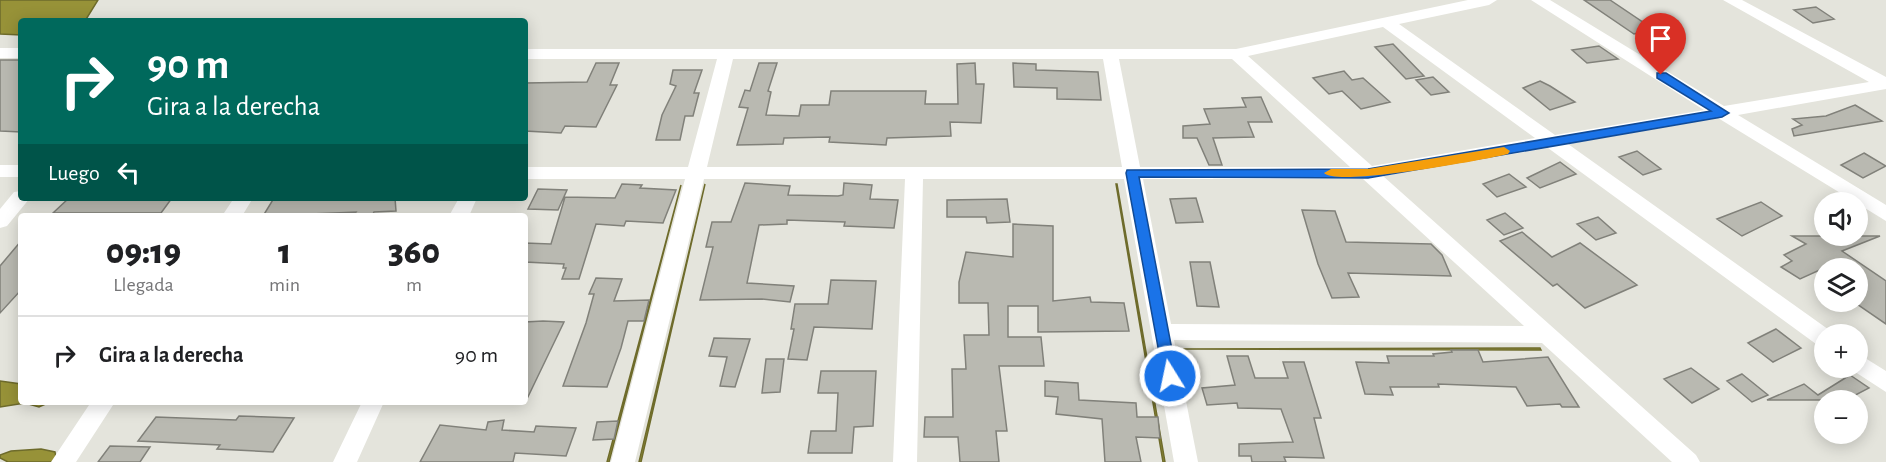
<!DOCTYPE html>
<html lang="es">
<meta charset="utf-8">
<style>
body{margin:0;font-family:"Alegreya Sans",sans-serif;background:#f6f6f6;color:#202124;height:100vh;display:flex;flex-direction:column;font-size:22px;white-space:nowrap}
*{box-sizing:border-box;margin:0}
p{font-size:20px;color:#757577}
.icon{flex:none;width:33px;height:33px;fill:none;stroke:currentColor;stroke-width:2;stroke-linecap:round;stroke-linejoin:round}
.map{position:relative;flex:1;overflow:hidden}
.side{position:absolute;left:18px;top:213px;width:510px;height:192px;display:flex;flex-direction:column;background:#fff;border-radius:6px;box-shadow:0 3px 15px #0003}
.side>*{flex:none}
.banner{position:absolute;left:18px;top:18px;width:510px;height:183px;border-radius:6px;box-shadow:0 3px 15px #0003;background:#00695c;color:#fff;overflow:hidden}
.fabs{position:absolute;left:1814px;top:192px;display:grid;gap:12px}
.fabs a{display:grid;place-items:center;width:54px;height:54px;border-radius:50%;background:#fff;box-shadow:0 3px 15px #0003;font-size:30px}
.pin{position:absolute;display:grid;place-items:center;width:51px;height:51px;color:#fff;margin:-62px -26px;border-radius:50% 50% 50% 0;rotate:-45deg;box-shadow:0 0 6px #0007}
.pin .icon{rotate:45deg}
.me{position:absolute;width:66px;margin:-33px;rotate:350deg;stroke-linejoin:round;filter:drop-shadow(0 0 4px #0008)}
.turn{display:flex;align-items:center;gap:21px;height:126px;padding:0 30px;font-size:27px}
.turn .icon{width:78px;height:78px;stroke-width:2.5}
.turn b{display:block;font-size:42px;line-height:51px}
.then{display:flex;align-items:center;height:57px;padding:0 30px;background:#0003;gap:12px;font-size:22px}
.eta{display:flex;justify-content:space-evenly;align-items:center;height:102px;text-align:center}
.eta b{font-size:36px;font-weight:800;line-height:42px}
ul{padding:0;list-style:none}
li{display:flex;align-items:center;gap:18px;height:78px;padding:0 30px;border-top:2px solid #e0e0e0}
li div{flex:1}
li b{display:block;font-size:22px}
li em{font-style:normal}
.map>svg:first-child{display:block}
.water{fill:#979238;stroke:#6e6b2b;stroke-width:1.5}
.building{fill:#b9b9b1;stroke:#81817a;stroke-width:1.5}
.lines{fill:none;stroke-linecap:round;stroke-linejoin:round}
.minor{fill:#fff;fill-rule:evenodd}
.route{fill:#1a73e8;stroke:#114b97;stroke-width:1.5}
.slow{fill:#f59e0b}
</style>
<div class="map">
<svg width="1886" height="462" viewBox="0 0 1886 462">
<rect width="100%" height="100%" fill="#e4e4dc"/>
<path class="water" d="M 0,0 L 98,0 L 85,21 L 21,21 L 21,35 L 0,34 Z
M 705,184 L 641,462 L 639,462 Z
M 1116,184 L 1117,184 L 1165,462 L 1163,462 Z
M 681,185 L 609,462 L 607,462 Z
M 1540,348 L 1541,350 L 1183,349 Z
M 0,381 L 21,384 L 21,402 L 50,402 L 39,407 L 25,403 L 0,407 Z
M 41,449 L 55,452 L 56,458 L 53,462 L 8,462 L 0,458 L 0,455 L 11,451 Z"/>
<path class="building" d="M 1584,0 L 1610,0 L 1653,29 L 1634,34 Z
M 1816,7 L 1834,19 L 1813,23 L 1794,10 Z
M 1393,44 L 1424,76 L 1406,79 L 1375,47 Z
M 1599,46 L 1618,59 L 1587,63 L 1572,50 Z
M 0,60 L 21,60 L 21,132 L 0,131 Z
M 596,63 L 619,63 L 610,85 L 617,85 L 596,127 L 565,126 L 561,133 L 525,131 L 525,83 L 587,82 Z
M 759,63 L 777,63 L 768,91 L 771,92 L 766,115 L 799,116 L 801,105 L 829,105 L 831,91 L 926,91 L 925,104 L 958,104 L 957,64 L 975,63 L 976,84 L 984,84 L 981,123 L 950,122 L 951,136 L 887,138 L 886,145 L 829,142 L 830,137 L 784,138 L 783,144 L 737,145 L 748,108 L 739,107 L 745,90 L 750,91 Z
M 1013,63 L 1036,64 L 1036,70 L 1098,72 L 1101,100 L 1057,99 L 1057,88 L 1014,87 Z
M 673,70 L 702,70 L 694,93 L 699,93 L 693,116 L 685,116 L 680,140 L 656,140 L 662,115 L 676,86 L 670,84 Z
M 1344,71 L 1352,80 L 1363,78 L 1390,102 L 1361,109 L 1342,91 L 1329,94 L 1313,78 Z
M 1433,77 L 1449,92 L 1431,95 L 1416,80 Z
M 1540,81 L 1550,86 L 1575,102 L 1550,110 L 1523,88 Z
M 1261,97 L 1272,122 L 1248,122 L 1254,137 L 1213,138 L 1222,165 L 1209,165 L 1197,138 L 1183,138 L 1183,126 L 1210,124 L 1204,109 L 1246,107 L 1242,98 Z
M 1855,105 L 1882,121 L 1794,136 L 1792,129 L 1802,125 L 1793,119 L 1826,116 Z
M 1637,151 L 1661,169 L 1643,175 L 1619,157 Z
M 1864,153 L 1886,166 L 1863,178 L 1841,165 Z
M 1560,162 L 1576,174 L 1540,188 L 1527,178 Z
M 1509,174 L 1526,187 L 1497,197 L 1483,184 Z
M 745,183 L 790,186 L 788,195 L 838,196 L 843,195 L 844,183 L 872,185 L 870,199 L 898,200 L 894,228 L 844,226 L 845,222 L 787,220 L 787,224 L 759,225 L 747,283 L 794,286 L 790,302 L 762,299 L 700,300 L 713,247 L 706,247 L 712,222 L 731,222 Z
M 622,184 L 642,185 L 640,188 L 676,190 L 663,223 L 626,221 L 624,226 L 596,224 L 579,279 L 562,279 L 566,268 L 563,268 L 564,264 L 525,262 L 525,243 L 551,244 L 565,197 L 615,198 Z
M 538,189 L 567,190 L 558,210 L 528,209 Z
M 69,198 L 172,198 L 161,213 L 53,213 Z
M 274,198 L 395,198 L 396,211 L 374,212 L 372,216 L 353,216 L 356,212 L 263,216 Z
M 1196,198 L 1203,222 L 1176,223 L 1170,199 Z
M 1007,199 L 1010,222 L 987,223 L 986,217 L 947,217 L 947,200 Z
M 1761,202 L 1782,216 L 1742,236 L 1717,219 Z
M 1302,210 L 1335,211 L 1346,242 L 1431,244 L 1442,255 L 1451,276 L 1348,273 L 1359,297 L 1332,298 L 1318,264 Z
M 1505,213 L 1523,228 L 1504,235 L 1487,220 Z
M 1598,217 L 1616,233 L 1596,240 L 1577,224 Z
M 1013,224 L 1053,226 L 1053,301 L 1090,297 L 1091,302 L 1124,303 L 1129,331 L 1038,332 L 1038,306 L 1008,306 L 1008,337 L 1041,337 L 1044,366 L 999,366 L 1007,431 L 996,431 L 999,462 L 960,462 L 958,437 L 924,437 L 925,417 L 953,417 L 952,369 L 966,369 L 964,335 L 989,335 L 988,303 L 959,303 L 959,282 L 966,252 L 1013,257 Z
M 1522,232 L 1552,257 L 1580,243 L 1637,285 L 1585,308 L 1557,284 L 1553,286 L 1500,241 Z
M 1792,236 L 1880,236 L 1842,251 L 1886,281 L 1886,324 L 1857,304 L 1857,268 L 1824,268 L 1800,279 L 1781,267 L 1792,261 L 1784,255 L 1806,244 Z
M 21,241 L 21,290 L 0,313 L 0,266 Z
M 1190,262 L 1210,262 L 1219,307 L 1197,306 Z
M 596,278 L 622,279 L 614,301 L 649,300 L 644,321 L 628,321 L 621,348 L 607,387 L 563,386 L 586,323 L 594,294 L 589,294 Z
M 831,280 L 876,281 L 872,329 L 814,327 L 807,360 L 788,359 L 794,329 L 791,329 L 795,304 L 828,304 Z
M 543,321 L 564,322 L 525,403 L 525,322 Z
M 1776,329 L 1801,348 L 1773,362 L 1748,343 Z
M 714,338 L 750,339 L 735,387 L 720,386 L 727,357 L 709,356 Z
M 1451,350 L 1478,350 L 1483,362 L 1548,357 L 1579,407 L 1562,407 L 1560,404 L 1527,406 L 1516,387 L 1438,384 L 1439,387 L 1390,387 L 1393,395 L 1365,394 L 1356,362 L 1389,363 L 1387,356 L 1434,356 L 1433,354 L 1452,352 Z
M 1227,356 L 1248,356 L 1255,378 L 1288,378 L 1283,362 L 1304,362 L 1321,418 L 1314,418 L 1324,458 L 1284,457 L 1286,462 L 1252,462 L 1251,456 L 1239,456 L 1239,444 L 1293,442 L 1281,409 L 1238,408 L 1237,403 L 1207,405 L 1202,388 L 1235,385 Z
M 766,359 L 784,359 L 780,392 L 762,393 Z
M 1691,368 L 1719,389 L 1692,403 L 1664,379 Z
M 821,371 L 876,371 L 873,426 L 854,427 L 852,453 L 808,453 L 811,431 L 836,431 L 838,393 L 818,393 Z
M 1742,374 L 1768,395 L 1752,402 L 1727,381 Z
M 1850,375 L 1869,388 L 1846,400 L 1767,400 L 1804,384 L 1818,395 Z
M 1045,381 L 1078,383 L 1079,400 L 1136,403 L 1137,417 L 1158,417 L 1160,438 L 1136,437 L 1141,462 L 1105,462 L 1102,419 L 1056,414 L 1058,397 L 1045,396 Z
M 239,416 L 294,418 L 273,452 L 217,449 L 220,445 L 138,441 L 156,417 L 236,420 Z
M 504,420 L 502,430 L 534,432 L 536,426 L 576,428 L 566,456 L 515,453 L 513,462 L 420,462 L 440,425 L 486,430 L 488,422 Z
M 618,421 L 614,439 L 593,440 L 597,422 Z
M 110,446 L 150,447 L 140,462 L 98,462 Z"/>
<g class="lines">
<path class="minor" d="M 1468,0 L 1497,0 L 1489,5 L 1399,24 L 1555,135 L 1704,110 L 1531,0 L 1550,0 L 1724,106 L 1869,82 L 1723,0 L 1742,0 L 1886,77 L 1886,89 L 1738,115 L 1886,205 L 1886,221 L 1718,118 L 1568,144 L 1832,332 L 1833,334 L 1824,334 L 1824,346 L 1816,344 L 1548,148 L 1383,176 L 1696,455 L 1700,462 L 1672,462 L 1542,343 L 1174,340 L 1198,462 L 1174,462 L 1124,179 L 923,179 L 917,462 L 893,462 L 905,179 L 704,179 L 635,462 L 611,462 L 685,179 L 525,179 L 525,167 L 688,167 L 717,59 L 525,59 L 525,49 L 1236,49 ZM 1383,27 L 1535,138 L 1372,166 L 1248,56 ZM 733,59 L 1103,59 L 1122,167 L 707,167 ZM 1119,59 L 1232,59 L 1350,167 L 1140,167 ZM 1143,179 L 1363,179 L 1524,326 L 1171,324 Z
M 0,48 L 21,48 L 21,58 L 0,58 Z
M 0,165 L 21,165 L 21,177 L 0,177 Z
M 21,191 L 21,198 L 30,198 L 7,226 L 0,228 L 0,209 L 14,192 Z
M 234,198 L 253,198 L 242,216 L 222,216 Z
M 459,198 L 477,198 L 469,216 L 449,216 Z
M 1857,353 L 1886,371 L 1886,392 L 1849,368 L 1857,368 Z
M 91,402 L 115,402 L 76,462 L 51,462 Z
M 362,402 L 384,402 L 357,462 L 333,462 Z"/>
</g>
<path class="route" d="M 1657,73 L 1666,73 L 1729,113 L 1722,117 L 1368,178 L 1139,177 L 1177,376 L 1175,380 L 1164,380 L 1126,173 L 1127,170 L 1368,169 L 1711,111 L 1657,78 Z"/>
<path class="slow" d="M 1504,147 L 1510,151 L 1508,154 C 1484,160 1337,187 1324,173 L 1331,169 L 1368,169 Z"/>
</svg>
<div class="fabs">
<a><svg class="icon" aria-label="sound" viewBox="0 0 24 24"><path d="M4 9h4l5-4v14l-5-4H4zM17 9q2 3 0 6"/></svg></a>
<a><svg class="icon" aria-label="layers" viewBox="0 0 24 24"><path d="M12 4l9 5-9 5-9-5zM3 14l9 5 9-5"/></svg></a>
<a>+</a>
<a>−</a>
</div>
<div class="pin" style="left:1661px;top:75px;background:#d93025"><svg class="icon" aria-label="arrive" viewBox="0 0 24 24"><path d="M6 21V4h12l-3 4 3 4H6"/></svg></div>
<svg class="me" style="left:1170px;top:376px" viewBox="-20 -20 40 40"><circle r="17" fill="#1a73e8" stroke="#fff" stroke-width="3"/><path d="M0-11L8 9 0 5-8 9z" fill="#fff"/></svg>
<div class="banner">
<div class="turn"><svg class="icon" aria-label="right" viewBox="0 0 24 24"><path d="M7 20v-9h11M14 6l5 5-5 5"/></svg><div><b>90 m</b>Gira a la derecha</div></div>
<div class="then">Luego<svg class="icon" aria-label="left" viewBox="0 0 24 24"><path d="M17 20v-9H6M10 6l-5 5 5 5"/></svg></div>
</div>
<section class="side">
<div class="eta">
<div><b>09:19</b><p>Llegada</p></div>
<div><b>1</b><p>min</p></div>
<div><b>360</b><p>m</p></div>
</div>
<ul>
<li><svg class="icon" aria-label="right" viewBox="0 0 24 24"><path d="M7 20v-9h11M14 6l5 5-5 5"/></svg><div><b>Gira a la derecha</b></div><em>90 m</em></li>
</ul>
</section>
</div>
